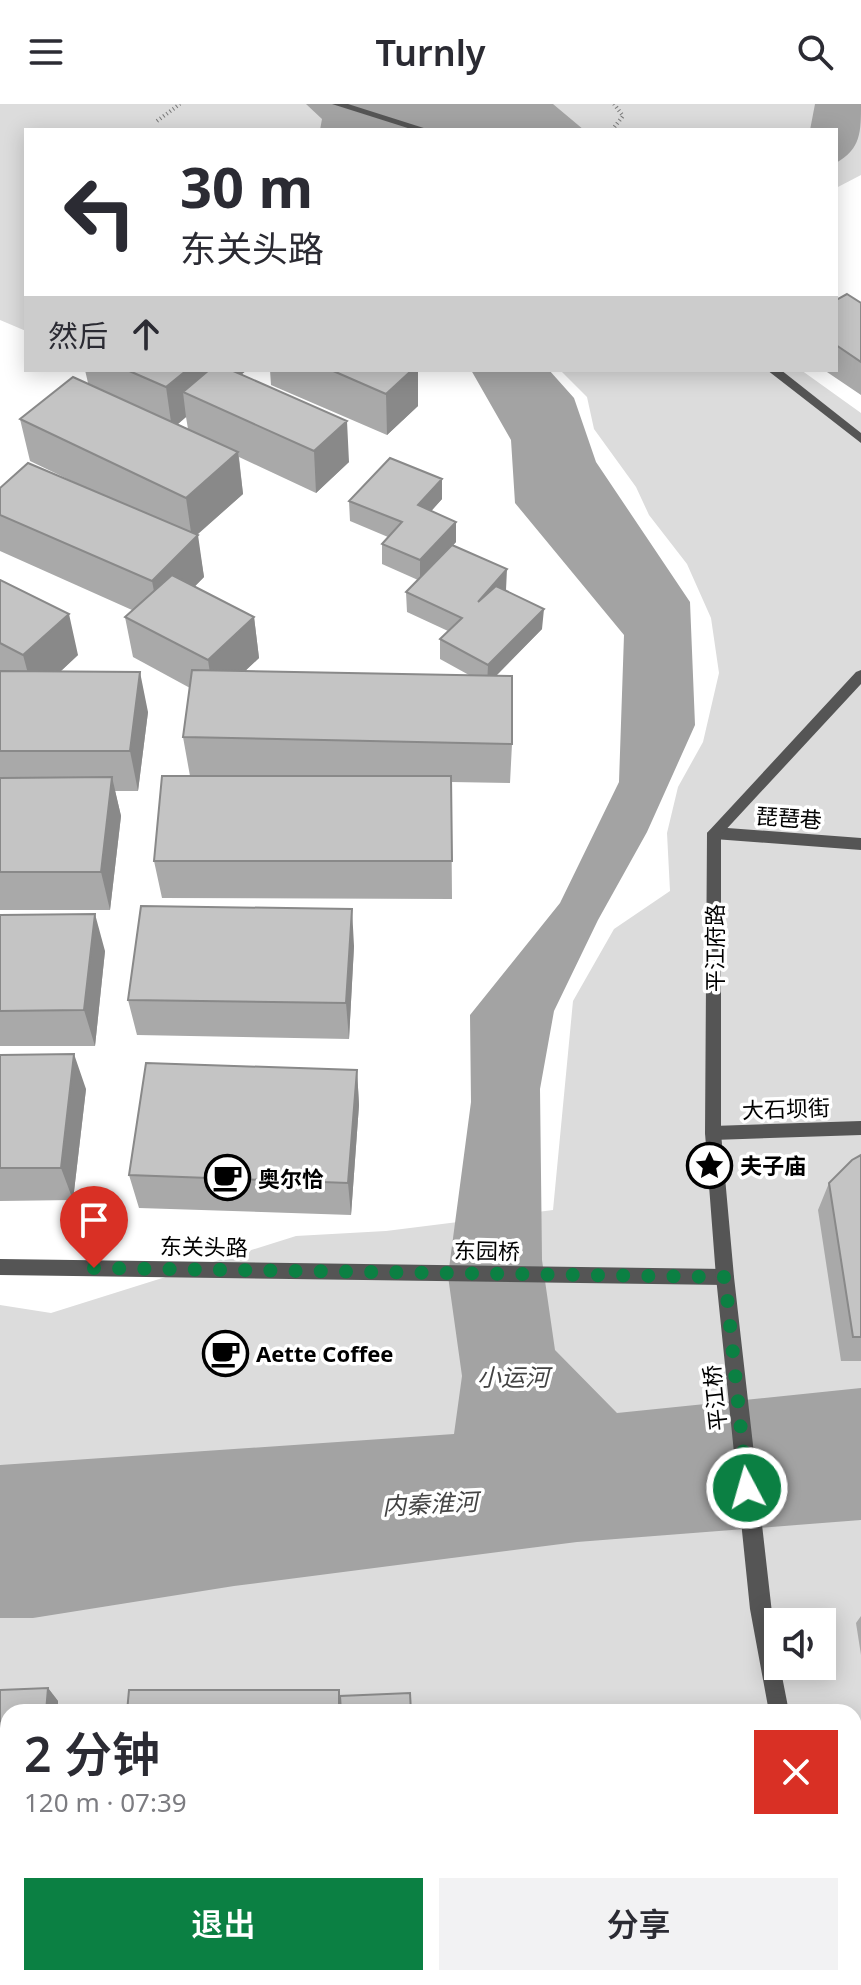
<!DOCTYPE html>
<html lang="zh">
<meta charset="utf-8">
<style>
body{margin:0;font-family:"Noto Sans","Noto Sans SC",sans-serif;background:#f2f2f3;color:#2b2b33;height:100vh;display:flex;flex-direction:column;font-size:30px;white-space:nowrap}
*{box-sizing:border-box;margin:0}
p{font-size:26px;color:#7c7c81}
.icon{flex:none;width:44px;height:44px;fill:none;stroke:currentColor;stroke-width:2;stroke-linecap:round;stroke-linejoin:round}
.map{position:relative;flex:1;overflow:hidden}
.panel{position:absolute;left:0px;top:1600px;width:862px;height:282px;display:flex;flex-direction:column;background:#fff;border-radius:24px 24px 0 0;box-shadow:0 4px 20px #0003}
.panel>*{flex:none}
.guide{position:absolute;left:24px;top:24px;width:814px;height:244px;border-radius:0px;box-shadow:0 4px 20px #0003;background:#fff;color:#2b2b33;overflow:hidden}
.buttons{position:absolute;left:764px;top:1504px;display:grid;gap:16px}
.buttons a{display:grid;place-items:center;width:72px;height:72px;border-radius:0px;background:#fff;box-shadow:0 4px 20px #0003;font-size:40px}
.pin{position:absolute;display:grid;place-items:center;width:68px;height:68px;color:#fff;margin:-82px -34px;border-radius:50% 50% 50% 0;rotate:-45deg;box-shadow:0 0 8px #0007}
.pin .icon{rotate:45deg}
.me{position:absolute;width:88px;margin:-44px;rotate:354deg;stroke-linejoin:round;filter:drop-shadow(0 0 6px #0008)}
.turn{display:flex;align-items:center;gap:28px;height:168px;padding:0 24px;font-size:36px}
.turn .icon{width:104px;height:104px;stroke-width:2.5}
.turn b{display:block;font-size:56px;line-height:68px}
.then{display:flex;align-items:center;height:76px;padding:0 24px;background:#0003;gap:16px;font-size:30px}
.round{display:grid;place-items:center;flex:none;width:84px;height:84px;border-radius:0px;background:#f2f2f3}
.summary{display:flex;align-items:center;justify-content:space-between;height:136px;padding:0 24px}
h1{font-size:48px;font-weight:600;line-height:60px}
.cta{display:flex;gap:16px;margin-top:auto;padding:16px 24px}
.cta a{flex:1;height:92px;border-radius:0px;background:#0b8043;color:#fff;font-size:32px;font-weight:600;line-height:92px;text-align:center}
.cta a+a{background:#f2f2f3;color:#2b2b33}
header{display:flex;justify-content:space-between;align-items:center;height:104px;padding:0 24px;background:#fff;font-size:36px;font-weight:600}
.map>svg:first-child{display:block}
.green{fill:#dcdcdc;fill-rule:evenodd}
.water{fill:#a3a3a3}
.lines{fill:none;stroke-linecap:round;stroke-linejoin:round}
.path{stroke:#777;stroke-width:4;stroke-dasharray:1 3;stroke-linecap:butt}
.service{fill:#555;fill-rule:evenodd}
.pedestrian{fill:#555;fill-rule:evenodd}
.minor{fill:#555;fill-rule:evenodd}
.tertiary{fill:#555;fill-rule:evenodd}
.wall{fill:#a9a9a9;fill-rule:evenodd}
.shaded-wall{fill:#898989}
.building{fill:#c4c4c4;stroke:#898989;stroke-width:2}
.route{stroke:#0b8043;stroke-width:14;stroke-dasharray:0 25.2}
.labels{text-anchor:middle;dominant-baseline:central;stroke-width:7;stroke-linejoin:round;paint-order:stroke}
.street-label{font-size:22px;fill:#000;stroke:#fff}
.poi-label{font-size:22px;font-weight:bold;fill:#000;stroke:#fff;text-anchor:start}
.water-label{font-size:24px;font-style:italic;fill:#444;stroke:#fff}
</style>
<header><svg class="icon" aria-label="menu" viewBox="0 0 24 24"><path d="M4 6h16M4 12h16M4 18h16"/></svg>Turnly<svg class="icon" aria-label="search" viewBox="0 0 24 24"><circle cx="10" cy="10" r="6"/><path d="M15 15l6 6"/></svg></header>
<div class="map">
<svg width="861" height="1881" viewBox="0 0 861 1881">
<rect width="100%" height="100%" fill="#fff"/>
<path class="green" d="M 0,0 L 861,0 L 861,71 L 836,84 L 836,26 L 26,26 L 26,227 L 0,216 Z
M 560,266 L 801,266 L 861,309 L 861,1881 L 0,1881 L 0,1201 L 51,1209 L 296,1132 L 386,1127 L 553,1106 L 573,897 L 614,825 L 670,787 L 667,729 L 678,683 L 703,638 L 719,569 L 711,514 L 687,460 L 649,411 L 636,383 L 594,325 L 587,293 ZM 778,1518 L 822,1518 L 822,1562 L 778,1562 ZM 8,1608 L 854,1608 L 854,1874 L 8,1874 Z"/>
<path class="water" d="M 306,0 L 553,0 L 584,26 L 320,26 L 322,15 Z
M 815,0 L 861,0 C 861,28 861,45 836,59 L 836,26 L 810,26 Z
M 471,266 L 549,266 L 574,294 L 596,358 L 690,498 L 695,621 L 647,728 L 598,816 L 554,907 L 540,985 L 542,1156 L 555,1246 L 617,1309 L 861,1284 L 861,1416 L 577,1438 L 234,1482 L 33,1514 L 0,1514 L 0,1361 L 454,1330 L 462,1272 L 448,1172 L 471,998 L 470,911 L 560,799 L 619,678 L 624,531 L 515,399 L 511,336 Z"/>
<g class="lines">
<path class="path" d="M 157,17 L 180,0
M 612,26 L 623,12 L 614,0"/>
<path class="service" d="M 332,0 L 348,0 L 430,26 L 414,26 Z
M 767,266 L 781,266 L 861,329 L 861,339 Z"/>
<path class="pedestrian" d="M 714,723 L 861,734 L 861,746 L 714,735 L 707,729 Z
M 861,1017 L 861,1031 L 713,1036 L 707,1034 L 705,1029 L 707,1024 L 713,1022 Z"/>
<path class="minor" d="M 0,1155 L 725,1165 L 731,1167 L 734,1173 L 731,1179 L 725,1181 L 0,1171 Z"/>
<path class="tertiary" d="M 861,566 L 861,580 L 721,731 L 721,1029 L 734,1173 L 778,1562 L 780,1562 L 789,1608 L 769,1608 L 750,1505 L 716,1173 L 705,1029 L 707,729 L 856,568 Z
M 817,1874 L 839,1874 L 840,1881 L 818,1881 Z"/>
</g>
<path class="wall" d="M 836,196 L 861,199 L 861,291 L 824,266 L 836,266 Z
M 85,266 L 247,266 L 242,270 L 349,358 L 316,389 L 239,353 L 243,390 L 197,431 L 204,473 L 194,483 L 254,513 L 259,554 L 245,567 L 469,571 L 440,555 L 440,535 L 448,527 L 407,508 L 406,488 L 418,476 L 382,460 L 382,440 L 388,433 L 350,417 L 349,397 L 442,375 L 442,395 L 431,407 L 456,418 L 456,438 L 453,441 L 506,486 L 542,525 L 496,572 L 512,640 L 510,679 L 451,678 L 452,795 L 162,794 L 154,757 L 190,672 L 183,633 L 190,584 L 133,553 L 125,513 L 132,506 L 0,447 L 0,384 L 80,381 L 30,357 L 20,315 L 88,279 ZM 186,313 L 188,325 L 178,320 Z
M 270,266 L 418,266 L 418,302 L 387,331 L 271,281 Z
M 0,476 L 78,551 L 60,568 L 148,608 L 138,687 L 115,687 L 121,712 L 110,806 L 0,806 Z
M 0,811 L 105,847 L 95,942 L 0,942 Z
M 354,842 L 349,935 L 137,931 L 128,896 Z
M 0,951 L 86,985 L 73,1096 L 0,1097 Z
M 357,966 L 359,1001 L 351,1111 L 139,1104 L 129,1071 Z
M 861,1051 L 861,1257 L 841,1257 L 818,1106 L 829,1079 Z
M 861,1512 L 861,1551 L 856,1519 Z
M 48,1584 L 58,1597 L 8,1608 L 8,1726 L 0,1727 L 0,1586 Z"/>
<path class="shaded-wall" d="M 187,266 L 205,266 L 209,294 L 183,288 L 186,313 L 172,325 L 166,283 Z
M 227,266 L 247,266 L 228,281 Z
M 412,266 L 418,266 L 418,302 L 387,331 L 386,290 Z
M 347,317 L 349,358 L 316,389 L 314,347 Z
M 238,348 L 243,390 L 192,435 L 186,394 Z
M 442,375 L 442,395 L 418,422 L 418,401 Z
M 456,418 L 456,438 L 420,477 L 420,456 Z
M 198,431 L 204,473 L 160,518 L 152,477 Z
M 507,465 L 506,486 L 478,518 L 478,498 Z
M 544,505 L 542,525 L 487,581 L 488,561 Z
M 69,510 L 78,551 L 34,592 L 23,551 Z
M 254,513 L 259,554 L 214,596 L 208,556 Z
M 140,568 L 148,608 L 138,687 L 130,647 Z
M 112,673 L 121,712 L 110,806 L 101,768 Z
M 352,805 L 354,842 L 349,935 L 346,899 Z
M 95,810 L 105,847 L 95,942 L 84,906 Z
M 74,950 L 86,985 L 73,1096 L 61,1064 Z
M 357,966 L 359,1001 L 351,1111 L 348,1079 Z
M 48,1584 L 58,1597 L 58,1608 L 46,1608 Z
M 8,1786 L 8,1874 L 11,1874 L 11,1881 L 0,1881 L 0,1858 Z"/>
<path class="building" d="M 847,190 L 861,199 L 861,258 L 836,241 L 836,196 Z
M 127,266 L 187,266 L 166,283 Z
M 209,266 L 231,266 L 347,317 L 314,347 L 183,288 Z
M 331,266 L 412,266 L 386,290 Z
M 73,273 L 238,348 L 186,394 L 20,315 Z
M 390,354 L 442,375 L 418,401 L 456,418 L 420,456 L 382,440 L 402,418 L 349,397 Z
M 28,359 L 198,431 L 152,477 L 0,411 L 0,384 Z
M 452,441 L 507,465 L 478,498 L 496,482 L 544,505 L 488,561 L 440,535 L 462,514 L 406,488 Z
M 172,471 L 254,513 L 208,556 L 125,513 Z
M 0,476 L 69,510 L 23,551 L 0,539 Z
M 192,566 L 512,572 L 512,640 L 183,633 Z
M 0,567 L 140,568 L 130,647 L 0,647 Z
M 162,672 L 451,672 L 452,757 L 154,757 Z
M 112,673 L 101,768 L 0,768 L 0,674 Z
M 141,802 L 352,805 L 346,899 L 128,896 Z
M 95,810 L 84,906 L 0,907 L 0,811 Z
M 74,950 L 61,1064 L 0,1064 L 0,951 Z
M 146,959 L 357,966 L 348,1079 L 129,1071 Z
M 861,1051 L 861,1233 L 853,1233 L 829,1079 L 852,1056 Z
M 48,1584 L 46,1608 L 8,1608 L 8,1717 L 0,1717 L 0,1586 Z
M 129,1586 L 339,1586 L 339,1608 L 127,1608 Z
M 410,1589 L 411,1608 L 341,1608 L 340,1592 Z
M 0,1776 L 8,1776 L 8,1786 L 0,1858 Z
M 102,1874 L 462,1874 L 462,1881 L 102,1880 Z"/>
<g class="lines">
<path class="route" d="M 94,1164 L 725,1173 L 747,1384"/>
</g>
<defs>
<symbol id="sight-ring" viewBox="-11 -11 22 22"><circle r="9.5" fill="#fff" stroke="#000" stroke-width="1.5"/><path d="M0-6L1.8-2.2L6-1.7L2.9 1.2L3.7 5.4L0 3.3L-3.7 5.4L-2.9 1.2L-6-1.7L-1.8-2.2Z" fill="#000"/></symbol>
<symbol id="cafe-ring" viewBox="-11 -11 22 22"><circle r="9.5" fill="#fff" stroke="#000" stroke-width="1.5"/><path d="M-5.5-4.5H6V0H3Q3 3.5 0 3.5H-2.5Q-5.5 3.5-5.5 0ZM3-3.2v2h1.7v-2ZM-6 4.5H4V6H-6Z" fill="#000"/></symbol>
</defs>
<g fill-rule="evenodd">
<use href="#sight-ring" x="684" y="1036" width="51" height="51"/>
<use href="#cafe-ring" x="202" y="1048" width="51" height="51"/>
<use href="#cafe-ring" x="200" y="1224" width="51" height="51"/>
</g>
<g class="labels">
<g class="street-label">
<text transform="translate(789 713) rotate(4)">琵琶巷</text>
<text transform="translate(714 844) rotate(-90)">平江府路</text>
<text transform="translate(786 1004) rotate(-2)">大石坝街</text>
<text transform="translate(204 1142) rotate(1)">东关头路</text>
<text transform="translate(487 1146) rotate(1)">东园桥</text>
<text transform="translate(714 1294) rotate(-96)">平江桥</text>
</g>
<g class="poi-label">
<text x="740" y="1061">夫子庙</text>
<text x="258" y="1074">奥尔恰</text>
<text x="256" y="1249">Aette Coffee</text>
</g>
<g class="water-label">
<text x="513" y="1272">小运河</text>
<text transform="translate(430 1399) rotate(-3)">内秦淮河</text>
</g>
</g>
</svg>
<div class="buttons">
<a><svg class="icon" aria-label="sound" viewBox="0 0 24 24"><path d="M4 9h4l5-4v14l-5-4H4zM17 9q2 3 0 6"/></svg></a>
</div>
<div class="pin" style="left:94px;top:1164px;background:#d93025"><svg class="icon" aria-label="arrive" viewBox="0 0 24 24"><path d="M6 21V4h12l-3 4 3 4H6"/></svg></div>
<svg class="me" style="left:747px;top:1384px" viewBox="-20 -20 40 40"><circle r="17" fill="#0b8043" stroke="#fff" stroke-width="3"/><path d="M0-11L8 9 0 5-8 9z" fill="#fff"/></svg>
<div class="guide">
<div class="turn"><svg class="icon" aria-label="left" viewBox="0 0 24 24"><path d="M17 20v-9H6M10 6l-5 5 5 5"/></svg><div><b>30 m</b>东关头路</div></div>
<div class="then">然后<svg class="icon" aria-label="ahead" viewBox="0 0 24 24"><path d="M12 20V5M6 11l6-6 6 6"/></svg></div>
</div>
<section class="panel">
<div class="summary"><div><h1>2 分钟</h1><p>120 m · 07:39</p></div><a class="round" style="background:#d93025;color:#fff"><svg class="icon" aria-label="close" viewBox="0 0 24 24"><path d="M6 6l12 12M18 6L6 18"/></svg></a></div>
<div class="cta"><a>退出</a><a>分享</a></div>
</section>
</div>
